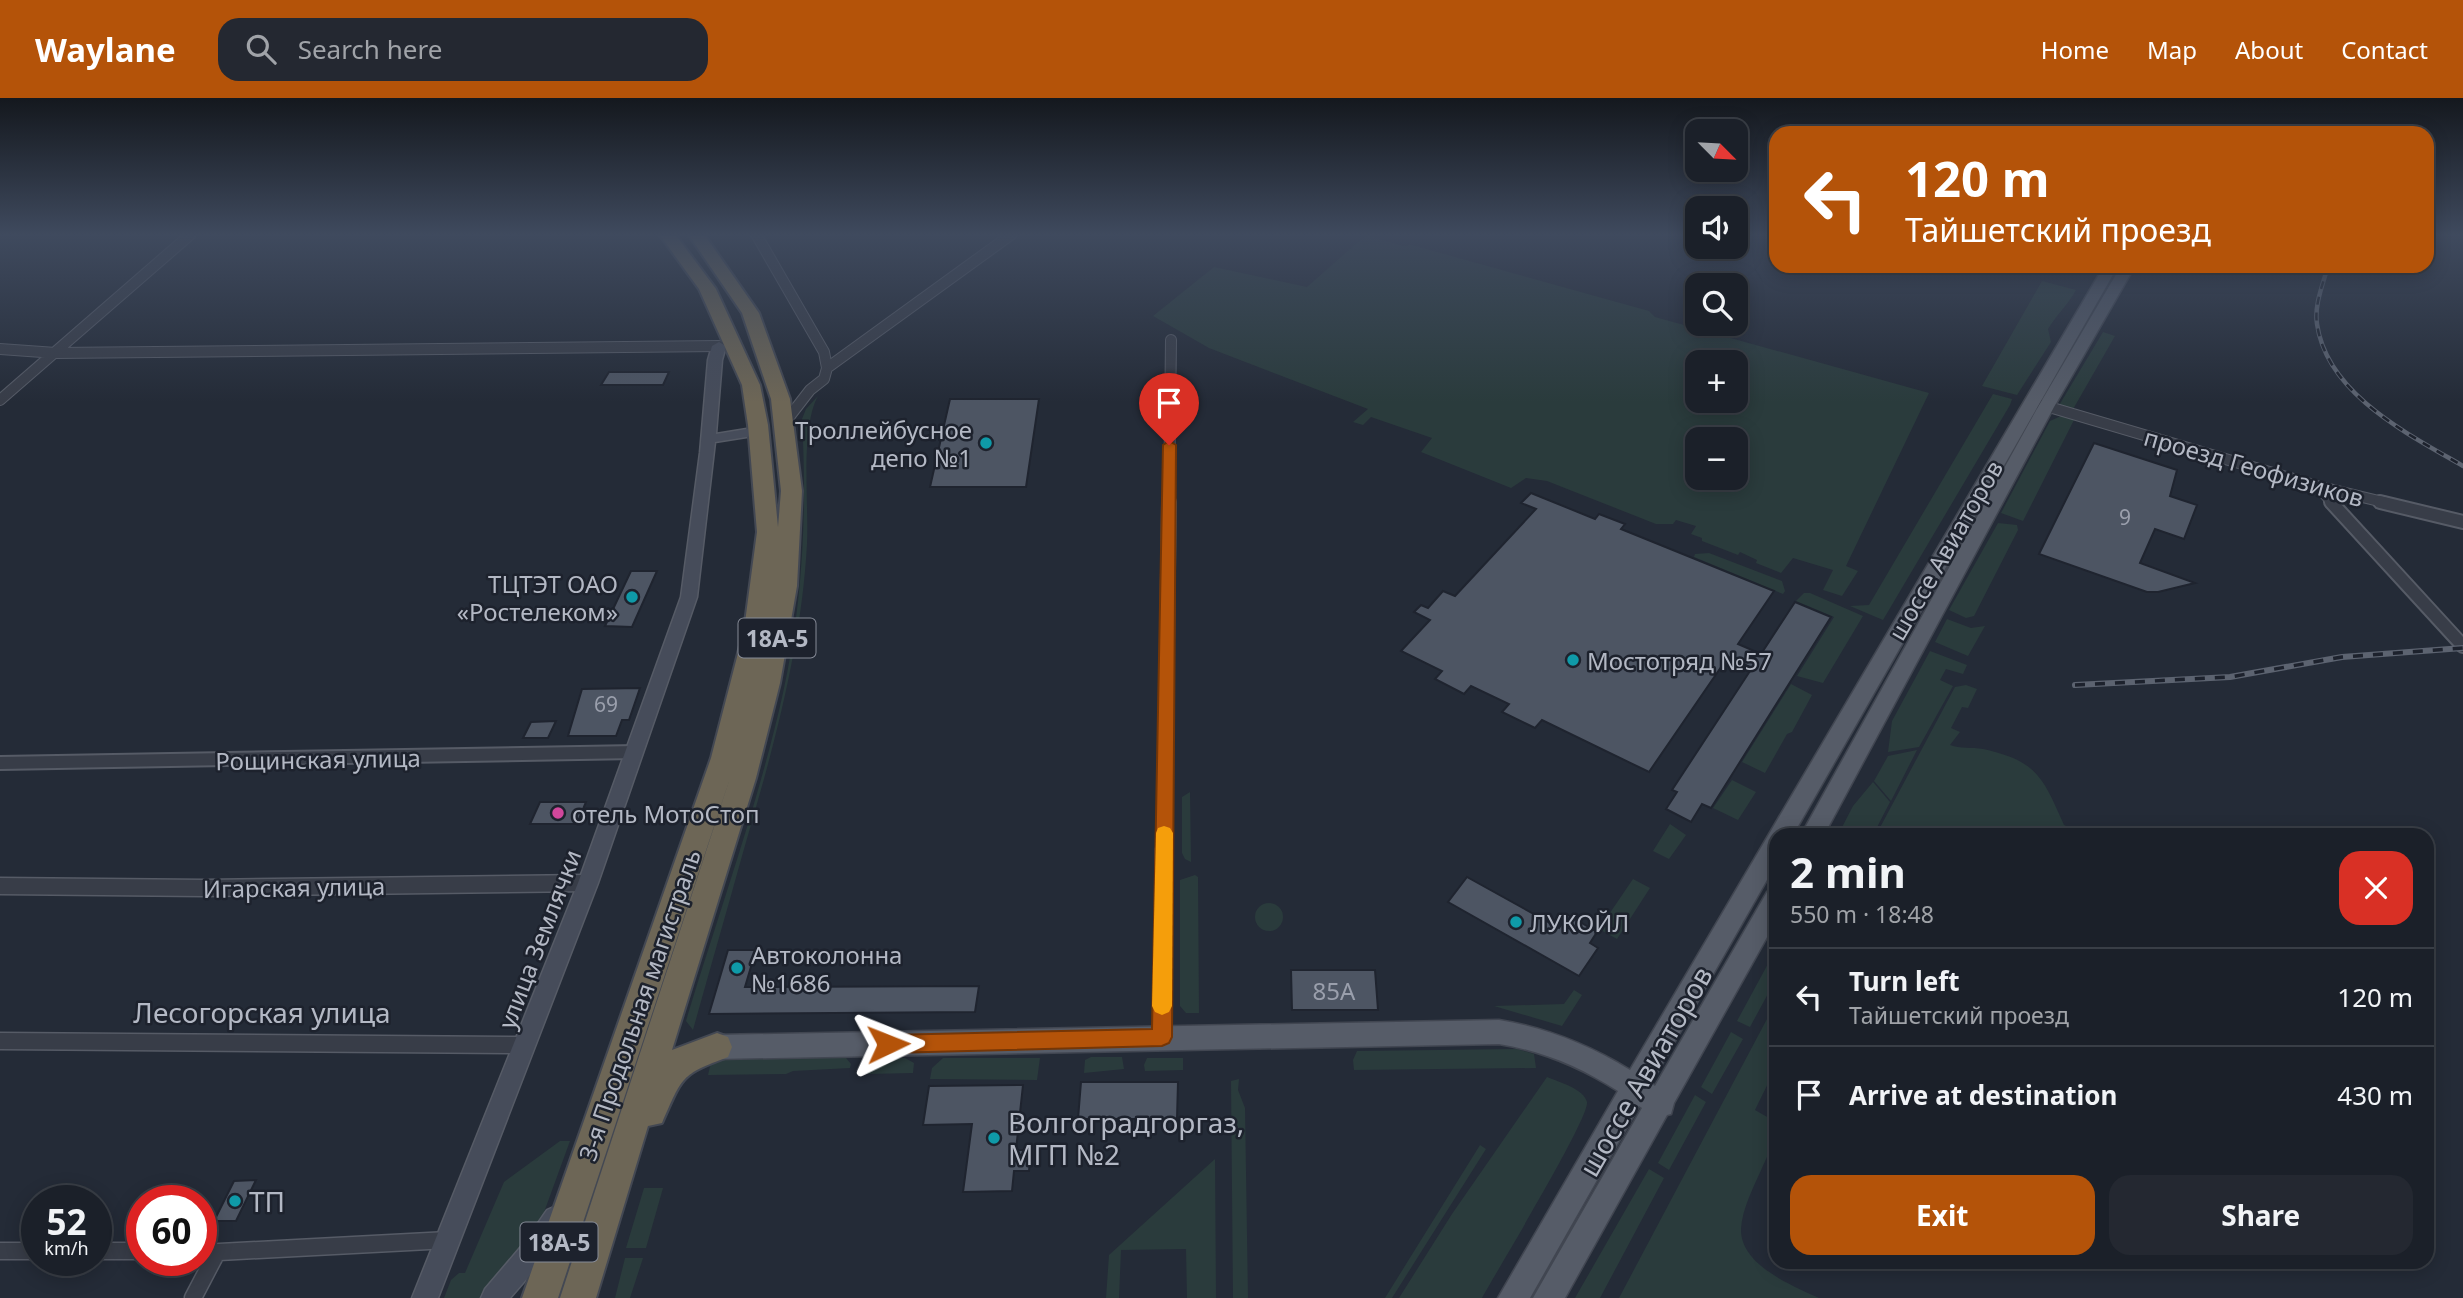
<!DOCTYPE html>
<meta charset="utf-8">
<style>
body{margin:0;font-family:"Noto Sans",sans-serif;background:#242831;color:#f1f3f6;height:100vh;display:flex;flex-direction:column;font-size:26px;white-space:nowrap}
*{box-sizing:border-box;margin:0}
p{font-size:23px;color:#a0a3a8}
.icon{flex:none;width:38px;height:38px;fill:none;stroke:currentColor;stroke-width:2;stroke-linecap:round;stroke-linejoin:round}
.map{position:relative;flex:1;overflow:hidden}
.details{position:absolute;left:1769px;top:730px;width:665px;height:441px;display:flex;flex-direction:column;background:#1b2029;border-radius:21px;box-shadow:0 4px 18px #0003,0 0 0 2px #393e46}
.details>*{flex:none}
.hud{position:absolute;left:1769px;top:28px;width:665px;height:147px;border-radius:21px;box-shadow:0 4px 18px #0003,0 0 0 2px #393e46;background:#b45309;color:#fff;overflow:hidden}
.needle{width:46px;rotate:114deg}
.fabs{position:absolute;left:1685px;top:21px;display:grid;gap:14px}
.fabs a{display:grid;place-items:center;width:63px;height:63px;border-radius:14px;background:#1b2029;box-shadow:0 4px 18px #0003,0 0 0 2px #393e46;font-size:35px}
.speed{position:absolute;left:21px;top:1087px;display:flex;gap:14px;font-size:35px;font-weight:700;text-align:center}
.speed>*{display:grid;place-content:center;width:91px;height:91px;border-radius:50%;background:#1b2029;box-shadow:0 4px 18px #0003,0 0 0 2px #393e46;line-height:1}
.speed small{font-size:18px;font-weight:400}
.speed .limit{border:10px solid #d22;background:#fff;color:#111}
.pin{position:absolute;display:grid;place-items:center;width:60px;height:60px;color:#fff;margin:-72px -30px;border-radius:50% 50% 50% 0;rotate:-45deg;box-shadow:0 0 7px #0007}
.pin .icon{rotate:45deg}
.me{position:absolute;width:77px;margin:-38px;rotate:88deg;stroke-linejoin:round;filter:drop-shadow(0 0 5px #0008)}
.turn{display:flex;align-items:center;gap:24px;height:147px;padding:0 21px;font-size:32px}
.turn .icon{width:91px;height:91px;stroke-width:2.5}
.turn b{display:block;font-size:49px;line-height:60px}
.round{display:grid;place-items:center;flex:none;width:74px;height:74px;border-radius:21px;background:#242831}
.headline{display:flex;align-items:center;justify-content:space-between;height:119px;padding:0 21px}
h1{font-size:42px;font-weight:700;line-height:52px}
.button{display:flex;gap:14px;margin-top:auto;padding:14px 21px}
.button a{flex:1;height:80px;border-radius:21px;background:#b45309;color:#fff;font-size:28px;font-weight:700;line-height:80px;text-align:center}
.button a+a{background:#242831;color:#f1f3f6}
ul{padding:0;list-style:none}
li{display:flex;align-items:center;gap:21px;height:98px;padding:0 21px;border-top:2px solid #393e46}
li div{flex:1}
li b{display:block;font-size:26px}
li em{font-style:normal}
header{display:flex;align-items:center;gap:42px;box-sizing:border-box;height:98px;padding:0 35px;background:#b45309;color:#fff}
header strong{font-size:33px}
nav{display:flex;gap:38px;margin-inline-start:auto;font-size:24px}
.search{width:490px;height:63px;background:#242831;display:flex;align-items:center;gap:18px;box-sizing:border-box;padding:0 24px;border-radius:21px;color:#a0a3a8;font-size:26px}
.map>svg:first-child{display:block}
.green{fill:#2a3b3c;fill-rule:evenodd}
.building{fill:#4d5563;stroke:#1f242f;stroke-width:2}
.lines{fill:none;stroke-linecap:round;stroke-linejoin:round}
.street-far2-casing{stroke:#565b66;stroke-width:12}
.street-far1-casing{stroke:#565b66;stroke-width:16}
.street-casing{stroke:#565b66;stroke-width:19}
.secondary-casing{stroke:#565b66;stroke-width:3}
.primary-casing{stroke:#414651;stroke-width:3}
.highway-casing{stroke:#434853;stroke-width:4}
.street-far2{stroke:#383d48;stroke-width:10}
.street-far1{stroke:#383d48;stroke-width:12}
.street{stroke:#383d48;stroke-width:16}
.secondary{fill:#464c5a;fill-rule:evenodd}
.primary{fill:#565c68;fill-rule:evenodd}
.highway{fill:#6d6656;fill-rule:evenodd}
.rail-far1-casing{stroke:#5c6370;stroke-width:4.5}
.rail-casing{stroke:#5c6370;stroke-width:6}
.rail-far1{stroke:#1d222d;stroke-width:2.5;stroke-dasharray:8;stroke-linecap:butt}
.rail{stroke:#1d222d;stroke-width:3.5;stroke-dasharray:10;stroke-linecap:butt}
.route{fill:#b45309;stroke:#753606;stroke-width:2}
.slow{fill:#f59e0b}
.culture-dot{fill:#0f9aa8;stroke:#1d222d;stroke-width:2.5}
.hotel-dot{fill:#d1479c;stroke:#1d222d;stroke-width:2.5}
.labels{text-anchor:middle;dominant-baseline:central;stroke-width:5;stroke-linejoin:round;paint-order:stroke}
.number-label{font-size:21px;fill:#9a9fac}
.shield{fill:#1d222d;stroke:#868b97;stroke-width:2}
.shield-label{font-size:23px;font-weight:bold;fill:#b3b8c4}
.poi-label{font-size:24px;fill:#b3b8c4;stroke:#1d222d;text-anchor:start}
.street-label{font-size:24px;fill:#b3b8c4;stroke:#1d222d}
.near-number-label{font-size:24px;fill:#9a9fac}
.near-street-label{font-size:28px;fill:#b3b8c4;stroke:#1d222d}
.near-poi-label{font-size:28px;fill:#b3b8c4;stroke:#1d222d;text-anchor:start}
</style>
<header>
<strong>Waylane</strong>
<div class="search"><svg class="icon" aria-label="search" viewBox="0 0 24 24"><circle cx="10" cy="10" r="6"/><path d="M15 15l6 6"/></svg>Search here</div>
<nav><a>Home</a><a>Map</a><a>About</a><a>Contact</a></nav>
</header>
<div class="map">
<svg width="2463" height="1200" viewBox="0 0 2463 1200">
<rect width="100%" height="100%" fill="#242b37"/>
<path class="green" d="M 1366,137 L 1403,148 L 1412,147 L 1649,213 L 1655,219 L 1929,295 L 1846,468 L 1858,473 L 1842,498 L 1823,492 L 1833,472 L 1793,460 L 1781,475 L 1756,465 L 1757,462 L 1740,454 L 1738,457 L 1702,443 L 1702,440 L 1691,436 L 1696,428 L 1676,422 L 1673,426 L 1656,426 L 1547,383 L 1526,380 L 1511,390 L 1421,354 L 1432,340 L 1371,319 L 1363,327 L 1353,324 L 1368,311 L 1209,250 L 1153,218 L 1214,169 L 1307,189 ZM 1698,264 L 1736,264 L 1736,303 L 1698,303 ZM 1698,341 L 1736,341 L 1736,380 L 1698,380 Z
M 2042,183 L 2076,192 C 2068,207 2057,216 2048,231 L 2051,244 L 2017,297 L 1982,288 Z
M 2103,234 L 2115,238 L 2072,313 L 2058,309 Z
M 1993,296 L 2012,301 L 2010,307 L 1883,522 L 1850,508 L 1869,507 Z
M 818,298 C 800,330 809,407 807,446 C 801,554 772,655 742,758 C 726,816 709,874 693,932 L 686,923 L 688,916 C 720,811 759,703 783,595 C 803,505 807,413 802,321 L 806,311 Z
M 2061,318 L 2074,322 L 2023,423 L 2001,415 L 2050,323 Z
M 1998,425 L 2017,427 L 2018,432 L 1974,518 L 1966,520 L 1949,512 Z
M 1709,455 L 1782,483 L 1785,493 L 1783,496 L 1694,459 L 1695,456 Z
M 1804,495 L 1810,495 L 1863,518 L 1823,585 L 1797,578 L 1834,519 L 1796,503 Z
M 1947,521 L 1971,530 L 1985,528 L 1968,558 L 1935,544 Z
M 1930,553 L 1967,567 L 1963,576 L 1946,571 L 1940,582 L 1953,588 L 1919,649 L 1888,654 L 1892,623 Z
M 1791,586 L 1812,597 L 1792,634 L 1787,636 L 1765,675 L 1742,664 Z
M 1966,587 L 1977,591 L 1968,610 L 1962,609 L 1951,630 L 1960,634 L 1950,647 C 1960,651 1972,649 1983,651 C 2038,663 2043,680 2064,727 L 2083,736 L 2170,737 L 1876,737 L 1955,589 Z
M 1917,652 L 1891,703 L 1874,683 L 1888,658 Z
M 1732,682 L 1756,694 L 1738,722 L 1713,710 Z
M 1873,684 L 1890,704 L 1873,737 L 1838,737 L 1853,708 Z
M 1190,694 L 1191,764 L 1185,761 L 1182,755 L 1182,699 Z
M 1670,726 L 1686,737 L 1669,761 L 1653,753 Z
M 1195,777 L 1198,779 L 1199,915 L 1186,915 L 1180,908 L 1180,782 Z
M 1633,781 L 1650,790 L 1617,841 L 1599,831 Z
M1255 819a14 14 0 1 1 28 0a14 14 0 1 1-28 0Z
M 1776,851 L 1776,881 L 1750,929 L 1737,923 Z
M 1574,892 L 1582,897 L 1562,928 L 1494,908 L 1564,906 Z
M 1776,904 L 1776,969 L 1755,1012 L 1776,1024 C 1776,1044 1770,1052 1762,1070 C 1754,1088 1742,1111 1741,1131 C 1740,1167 1793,1188 1819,1200 L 1619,1200 Z
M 1731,934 L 1743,941 L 1712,996 L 1701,989 Z
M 1517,951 L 1534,956 L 1536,970 L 1354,972 L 1353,962 L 1357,953 Z
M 1091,959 L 1122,959 L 1124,971 L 1084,975 L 1085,962 Z
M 712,960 L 846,960 L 851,966 L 850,970 L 793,973 L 786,976 L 708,977 Z
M 881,960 L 905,960 L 914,965 L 913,975 L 868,976 L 871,969 Z
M 943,960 L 1040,960 L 1037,982 L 930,981 L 932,970 Z
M 1147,960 L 1183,960 L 1183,972 L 1145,973 L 1144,967 Z
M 1547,979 C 1559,984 1584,991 1587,1004 C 1590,1020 1496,1174 1482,1200 L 1399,1200 L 1452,1116 Z
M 1239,981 L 1238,992 L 1245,1010 L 1248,1200 L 1233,1200 L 1231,983 Z
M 1695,997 L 1706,1004 L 1669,1072 L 1658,1065 Z
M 560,1043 L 570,1043 L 539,1128 L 484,1200 L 444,1200 L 451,1182 L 459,1175 L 465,1175 L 504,1084 Z
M 1480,1047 L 1486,1051 L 1392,1200 L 1385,1200 Z
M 1215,1061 L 1216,1200 L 1187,1200 L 1186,1151 L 1121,1152 L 1119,1200 L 1106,1200 L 1109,1157 Z
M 1649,1071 L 1664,1080 L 1600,1200 L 1575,1200 Z
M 644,1090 L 663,1090 L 646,1150 L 626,1150 Z
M 625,1160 L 643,1160 L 630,1200 L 615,1200 Z"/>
<path class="building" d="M 609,274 L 669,274 L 663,287 L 601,287 Z
M 950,301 L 1039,301 L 1026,389 L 930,389 Z
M 2094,345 L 2177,372 L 2170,398 L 2197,407 L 2184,441 L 2155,431 L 2140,465 L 2195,485 L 2158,494 L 2147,494 L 2039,456 Z
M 1531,395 L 1595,421 L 1599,416 L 1625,426 L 1621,431 L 1774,493 L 1738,546 L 1761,556 L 1795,504 L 1831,519 L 1711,710 L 1702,706 L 1691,724 L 1666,711 L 1677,694 L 1672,692 L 1752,570 L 1728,559 L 1649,674 L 1542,622 L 1535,630 L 1502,614 L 1509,606 L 1471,588 L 1464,596 L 1435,581 L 1442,573 L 1401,553 L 1430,522 L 1414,514 L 1421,507 L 1428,510 L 1443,493 L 1455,498 L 1536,411 L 1521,405 Z
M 631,473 L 657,473 L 632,529 L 605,528 Z
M 640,590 L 629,622 L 622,622 L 616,638 L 568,638 L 582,591 Z
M 556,623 L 548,640 L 523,640 L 531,624 Z
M 540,704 L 586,704 L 577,726 L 530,726 Z
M 1467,779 L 1559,830 L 1568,817 L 1597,834 L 1590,845 L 1598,850 L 1579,878 L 1448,804 Z
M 728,852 L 756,852 L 745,889 L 979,888 L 975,914 L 709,916 Z
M 1291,872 L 1375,872 L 1378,912 L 1292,912 Z
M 1081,984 L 1178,984 L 1177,1021 L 1078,1021 Z
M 1023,987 L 1016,1052 L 1031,1052 L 1029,1073 L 1014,1073 L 1012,1093 L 963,1094 L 972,1026 L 923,1027 L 929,988 Z
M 256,1082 L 236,1123 L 214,1123 L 234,1083 Z"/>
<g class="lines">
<defs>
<path id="street-far2" d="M 756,136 L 824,254 L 827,270 L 824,281 L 810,292 L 786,323
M 0,251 L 56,255 L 719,248
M 827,270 L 1012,136
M 0,302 L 191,136
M 2039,306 L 2317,388 L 2387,405
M 2317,388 L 2333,405
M 1169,405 L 1171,242"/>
<path id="street-far1" d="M 2331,404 L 2463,548
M 2380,404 L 2463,424
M 0,665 L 636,654
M 1164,753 L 1169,404"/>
<path id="street" d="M 0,788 L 205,790 L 588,785
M 1162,939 L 1164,751
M 0,943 L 524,947
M 0,1153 L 37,1153
M 96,1153 L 142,1153
M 201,1155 L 448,1142
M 193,1200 L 216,1156"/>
<path id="secondary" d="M 719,244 L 726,248 L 722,262 L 716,336 L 759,329 L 766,333 L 759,337 L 715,344 L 697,499 L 598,785 L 438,1200 L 412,1200 L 578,785 L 681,499 L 700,355 L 708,262 L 712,248 Z
M 556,1108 L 565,1112 L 568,1120 L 543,1162 L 510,1200 L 481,1200 L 485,1191 L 525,1144 L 547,1112 Z"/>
<path id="primary" d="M 2104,168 L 2118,168 L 1793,737 L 1776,737 L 1776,766 L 1651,985 L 1655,988 L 1767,794 L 1776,791 L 1776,823 L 1674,1005 L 1671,1016 L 1667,1017 L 1565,1200 L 1533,1200 L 1642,1010 L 1639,1008 L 1530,1200 L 1498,1200 L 1618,993 C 1580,969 1543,953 1499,946 L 717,961 L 708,957 L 704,949 L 708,941 L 717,937 L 1499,922 C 1547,930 1589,947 1630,972 Z
M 2121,168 L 2135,168 L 2054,309 L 1824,737 L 1801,737 L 2038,309 Z"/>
<path id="highway" d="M 659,136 L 675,136 L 716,191 L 760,287 L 768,327 L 778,429 L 781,393 L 771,301 L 742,215 L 688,136 L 704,136 L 759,215 L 790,301 L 802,393 L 797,488 L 780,585 L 756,680 L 672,952 L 717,935 L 728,939 L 732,949 L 728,959 C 680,977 683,978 662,1025 L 648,1028 L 596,1200 L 560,1200 L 731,677 L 558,1200 L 522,1200 L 711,660 L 744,532 L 757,434 L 748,327 L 742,287 L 699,191 Z"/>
</defs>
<use href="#street-far2" class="street-far2-casing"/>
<use href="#street-far1" class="street-far1-casing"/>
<use href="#street" class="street-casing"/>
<use href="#secondary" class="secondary-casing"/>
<use href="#primary" class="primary-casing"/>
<use href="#highway" class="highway-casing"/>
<use href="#street-far2" class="street-far2"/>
<use href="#street-far1" class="street-far1"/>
<use href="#street" class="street"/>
<use href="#secondary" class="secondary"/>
<use href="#primary" class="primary"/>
<use href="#highway" class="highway"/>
<defs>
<path id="rail-far1" d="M 2328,168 C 2323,186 2314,207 2317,226 C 2327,296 2408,336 2463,368"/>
<path id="rail" d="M 2075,587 L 2230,579 L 2342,559 L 2463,550"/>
</defs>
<use href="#rail-far1" class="rail-far1-casing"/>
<use href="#rail" class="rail-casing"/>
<use href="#rail-far1" class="rail-far1"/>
<use href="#rail" class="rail"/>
</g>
<linearGradient id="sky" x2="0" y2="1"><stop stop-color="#14181e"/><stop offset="0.45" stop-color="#3f4a5e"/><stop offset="1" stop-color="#3f4a5e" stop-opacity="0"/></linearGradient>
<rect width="2463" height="304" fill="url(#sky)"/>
<path class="route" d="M 1169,343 L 1176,347 L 1172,939 L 1169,945 L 1162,948 L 888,955 L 881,953 L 878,946 L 881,940 L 888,937 L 1152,931 L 1163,347 Z"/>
<path class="slow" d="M 1164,728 L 1170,730 L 1173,735 L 1172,908 L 1169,914 L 1162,917 L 1155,914 L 1152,908 L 1156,735 L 1158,730 Z"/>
<g class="culture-dot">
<circle cx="986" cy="345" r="7"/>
<circle cx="632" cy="499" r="7"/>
<circle cx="1573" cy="562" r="7"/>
<circle cx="1516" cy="824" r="7"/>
<circle cx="737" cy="870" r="7"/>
<circle cx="994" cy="1040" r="7"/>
<circle cx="235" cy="1103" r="7"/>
</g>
<circle class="hotel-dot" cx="558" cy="715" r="7"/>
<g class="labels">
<g class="number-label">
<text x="2125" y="419">9</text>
<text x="606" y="606">69</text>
</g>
<g class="shield">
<rect x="738.5" y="520.5" width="77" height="39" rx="5"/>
<rect x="520.5" y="1124.5" width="77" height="39" rx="5"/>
</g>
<g class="shield-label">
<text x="777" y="540">18А-5</text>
<text x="559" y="1144">18А-5</text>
</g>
<g class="poi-label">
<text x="972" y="331" text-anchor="end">Троллейбусное<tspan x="972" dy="28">депо №1</tspan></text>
<text x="618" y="485" text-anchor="end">ТЦТЭТ ОАО<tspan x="618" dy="28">«Ростелеком»</tspan></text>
<text x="1587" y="562">Мостотряд №57</text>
<text x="572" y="715">отель МотоСтоп</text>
<text x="1530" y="824">ЛУКОЙЛ</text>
<text x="751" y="856">Автоколонна<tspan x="751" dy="28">№1686</tspan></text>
</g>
<g class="street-label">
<text transform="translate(2254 369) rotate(16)">проезд Геофизиков</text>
<text transform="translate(1945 452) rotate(-60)">шоссе Авиаторов</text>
<text transform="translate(318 661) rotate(-1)">Рощинская улица</text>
<text transform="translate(294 789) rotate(-1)">Игарская улица</text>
<text transform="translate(539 841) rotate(-69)">улица Землячки</text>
<text transform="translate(639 907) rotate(-71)">3-я Продольная магистраль</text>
</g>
<g class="near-number-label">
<text x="1334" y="892">85А</text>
</g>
<g class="near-street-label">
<text x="262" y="914">Лесогорская улица</text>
<text transform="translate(1645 973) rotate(-60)">шоссе Авиаторов</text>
</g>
<g class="near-poi-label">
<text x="1008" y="1024">Волгоградгоргаз,<tspan x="1008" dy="32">МГП №2</tspan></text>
<text x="249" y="1103">ТП</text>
</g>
</g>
</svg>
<div class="fabs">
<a><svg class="needle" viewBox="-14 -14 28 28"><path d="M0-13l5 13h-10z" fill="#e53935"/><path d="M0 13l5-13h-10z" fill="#a0a3a8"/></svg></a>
<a><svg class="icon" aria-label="sound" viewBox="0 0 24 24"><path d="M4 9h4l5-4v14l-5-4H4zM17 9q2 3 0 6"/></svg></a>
<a><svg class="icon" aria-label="search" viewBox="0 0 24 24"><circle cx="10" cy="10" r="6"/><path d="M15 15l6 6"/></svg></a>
<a>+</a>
<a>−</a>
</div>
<div class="speed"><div>52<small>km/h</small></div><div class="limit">60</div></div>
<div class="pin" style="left:1169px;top:347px;background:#d93025"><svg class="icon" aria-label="arrive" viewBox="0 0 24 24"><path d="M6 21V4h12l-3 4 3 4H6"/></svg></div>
<svg class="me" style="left:888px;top:946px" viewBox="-20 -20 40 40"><path d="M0-17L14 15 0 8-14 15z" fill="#b45309" stroke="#fff" stroke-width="4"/></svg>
<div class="hud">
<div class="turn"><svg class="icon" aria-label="left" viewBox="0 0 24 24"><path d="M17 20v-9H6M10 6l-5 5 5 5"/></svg><div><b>120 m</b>Тайшетский проезд</div></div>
</div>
<section class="details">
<div class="headline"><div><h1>2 min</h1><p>550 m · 18:48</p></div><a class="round" style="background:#d93025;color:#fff"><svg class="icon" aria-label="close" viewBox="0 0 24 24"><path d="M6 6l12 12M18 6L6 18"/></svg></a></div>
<ul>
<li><svg class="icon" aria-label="left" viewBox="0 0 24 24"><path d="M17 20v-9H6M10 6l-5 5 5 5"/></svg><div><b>Turn left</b><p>Тайшетский проезд</p></div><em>120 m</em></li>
<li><svg class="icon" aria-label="arrive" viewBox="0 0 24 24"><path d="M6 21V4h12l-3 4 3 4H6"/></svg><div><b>Arrive at destination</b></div><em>430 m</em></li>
</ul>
<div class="button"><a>Exit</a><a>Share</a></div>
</section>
</div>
